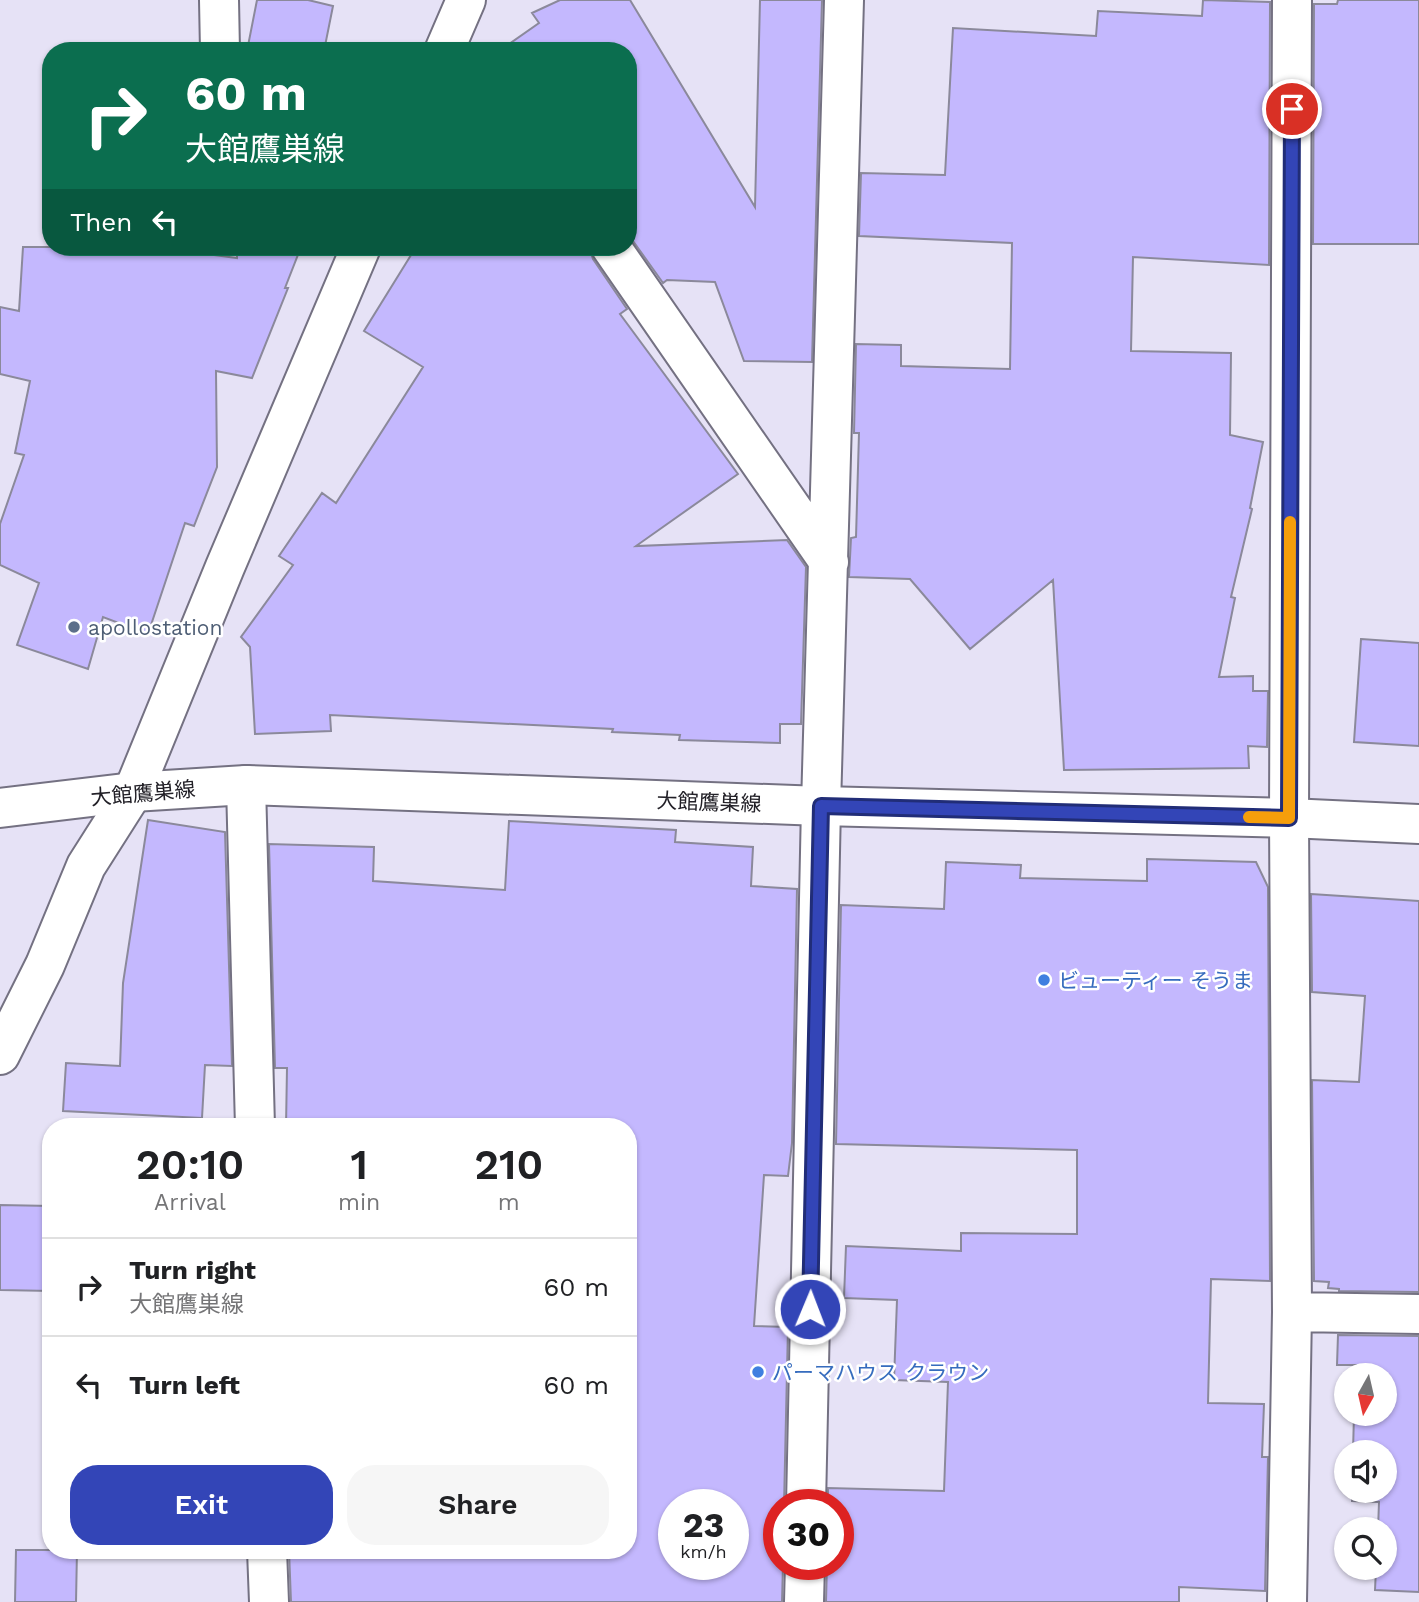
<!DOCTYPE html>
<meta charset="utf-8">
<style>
body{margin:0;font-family:"Work Sans","Noto Sans JP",sans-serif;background:#f6f6f6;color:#202124;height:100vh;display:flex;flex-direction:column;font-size:26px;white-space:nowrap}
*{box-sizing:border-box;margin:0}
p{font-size:23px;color:#757577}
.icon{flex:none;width:38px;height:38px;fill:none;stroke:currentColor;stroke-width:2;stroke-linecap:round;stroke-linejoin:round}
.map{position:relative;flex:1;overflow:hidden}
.side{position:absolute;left:42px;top:1118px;width:595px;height:441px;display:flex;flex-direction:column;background:#fff;border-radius:28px;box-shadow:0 2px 5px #0004}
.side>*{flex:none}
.top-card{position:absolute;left:42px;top:42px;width:595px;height:214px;border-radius:28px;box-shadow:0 2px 5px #0004;background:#0b6e4f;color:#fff;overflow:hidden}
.needle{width:46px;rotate:188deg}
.fabs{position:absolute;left:1334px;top:1363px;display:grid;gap:14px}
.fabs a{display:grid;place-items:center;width:63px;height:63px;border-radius:50%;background:#fff;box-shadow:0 2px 5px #0004;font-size:35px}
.speed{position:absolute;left:658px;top:1489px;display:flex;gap:14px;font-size:35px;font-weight:700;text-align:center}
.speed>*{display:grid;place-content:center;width:91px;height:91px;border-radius:50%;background:#fff;box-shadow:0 2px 5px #0004;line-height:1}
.speed small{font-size:18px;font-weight:400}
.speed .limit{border:10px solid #d22;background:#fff;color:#111}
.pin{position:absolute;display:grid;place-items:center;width:60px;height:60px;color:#fff;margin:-30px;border:4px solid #fff;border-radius:50%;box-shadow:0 2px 7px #0007}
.me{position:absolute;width:77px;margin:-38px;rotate:1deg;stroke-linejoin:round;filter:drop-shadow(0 0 5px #0008)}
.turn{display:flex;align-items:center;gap:24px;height:147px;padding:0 28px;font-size:32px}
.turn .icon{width:91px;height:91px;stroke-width:2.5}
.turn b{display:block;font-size:49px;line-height:60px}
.then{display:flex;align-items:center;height:66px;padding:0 28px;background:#0003;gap:14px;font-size:26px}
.eta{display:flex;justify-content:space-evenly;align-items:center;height:119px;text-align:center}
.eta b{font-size:42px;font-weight:600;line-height:49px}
.button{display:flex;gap:14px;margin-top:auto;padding:14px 28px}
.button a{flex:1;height:80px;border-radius:28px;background:#3345b7;color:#fff;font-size:28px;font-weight:600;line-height:80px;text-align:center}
.button a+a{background:#f6f6f6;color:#202124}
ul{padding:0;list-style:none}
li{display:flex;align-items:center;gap:21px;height:98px;padding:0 28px;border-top:2px solid #e0e0e0}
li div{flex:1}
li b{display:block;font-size:26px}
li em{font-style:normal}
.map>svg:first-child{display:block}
.building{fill:#c4b8fe;stroke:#8b899b;stroke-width:2;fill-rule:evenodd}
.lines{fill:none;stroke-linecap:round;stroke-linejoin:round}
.street-casing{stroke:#747182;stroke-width:42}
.secondary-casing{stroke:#747182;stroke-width:42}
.street{stroke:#fff;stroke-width:38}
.secondary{stroke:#fff;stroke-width:38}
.route-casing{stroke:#212d77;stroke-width:18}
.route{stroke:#3345b7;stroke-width:12}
.slow{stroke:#f59e0b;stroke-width:12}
.service-dot{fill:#5c6f8a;stroke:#fff;stroke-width:2.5}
.shop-dot{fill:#3f7fe0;stroke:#fff;stroke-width:2.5}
.labels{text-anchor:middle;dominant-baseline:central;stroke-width:5;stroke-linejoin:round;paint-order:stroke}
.service-label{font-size:21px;fill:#4e5e75;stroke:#fff;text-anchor:start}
.street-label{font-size:21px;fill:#222027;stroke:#fff}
.shop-label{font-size:21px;fill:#366cbe;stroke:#fff;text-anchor:start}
</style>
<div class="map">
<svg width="1419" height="1602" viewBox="0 0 1419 1602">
<rect width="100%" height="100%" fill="#e6e2f6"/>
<path class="building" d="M 257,0 L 308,0 L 333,6 L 324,51 L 247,51 Z
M 560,0 L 630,0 L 755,207 L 760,0 L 822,0 L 812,362 L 744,361 L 715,282 L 667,280 L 663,283 L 628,234 L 628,51 L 499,51 L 539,23 L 532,13 Z
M 1203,0 L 1270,2 L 1269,265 L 1133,257 L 1131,351 L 1231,353 L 1230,435 L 1263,442 L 1250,508 L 1252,509 L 1231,597 L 1235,598 L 1219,677 L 1253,676 L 1253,691 L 1268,691 L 1267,747 L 1248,746 L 1249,768 L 1064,770 L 1053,580 L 970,649 L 910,579 L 849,577 L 851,538 L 856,537 L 859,433 L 854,433 L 856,344 L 901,345 L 901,366 L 1010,369 L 1012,243 L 859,236 L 861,173 L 945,175 L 953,28 L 1096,36 L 1098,11 L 1202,16 Z
M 1338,0 L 1419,0 L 1419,244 L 1313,244 L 1314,4 L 1337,4 Z
M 23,247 L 154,247 L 237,258 L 237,247 L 301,247 L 285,288 L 288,288 L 252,378 L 216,371 L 217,467 L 194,526 L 185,523 L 148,634 L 103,617 L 88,669 L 17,645 L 39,583 L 0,565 L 0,524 L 24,455 L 15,453 L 30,381 L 0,374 L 0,307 L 19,311 Z
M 416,247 L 589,247 L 593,259 L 627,309 L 620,314 L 738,474 L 636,546 L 787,540 L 806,567 L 801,724 L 780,724 L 780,743 L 679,740 L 680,735 L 612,732 L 613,729 L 330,715 L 331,731 L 255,734 L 250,647 L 241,637 L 293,565 L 279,556 L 322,493 L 336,503 L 423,367 L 364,331 Z
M 1361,639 L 1419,643 L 1419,746 L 1354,742 Z
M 148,820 L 225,832 L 232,1066 L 205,1065 L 202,1118 L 63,1111 L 66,1063 L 120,1066 L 123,983 Z
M 509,821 L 676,830 L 675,842 L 753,847 L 751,886 L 797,889 L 792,1143 L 788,1176 L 764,1175 L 754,1326 L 788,1327 L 784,1505 L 779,1505 L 779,1564 L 783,1564 L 782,1602 L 291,1602 L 289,1550 L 628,1550 L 628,1450 L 632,1408 L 628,1407 L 628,1127 L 286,1127 L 287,1068 L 275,1068 L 269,844 L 374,847 L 373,881 L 505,890 ZM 674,1505 L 733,1505 L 733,1564 L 674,1564 Z
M 1147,859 L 1256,862 L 1268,887 L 1270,1281 L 1211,1279 L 1208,1403 L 1264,1404 L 1262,1457 L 1268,1457 L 1265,1591 L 1179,1587 L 1179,1602 L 826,1602 L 827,1564 L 838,1564 L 838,1505 L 828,1505 L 828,1488 L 944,1491 L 948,1382 L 894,1380 L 897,1300 L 844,1298 L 846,1246 L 961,1251 L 961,1233 L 1077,1234 L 1077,1150 L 836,1144 L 841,905 L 944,909 L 946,862 L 1021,865 L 1020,878 L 1147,881 Z
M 1311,894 L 1419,901 L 1419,1292 L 1339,1291 L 1339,1289 L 1328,1288 L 1329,1282 L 1314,1281 L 1312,1080 L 1359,1082 L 1365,996 L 1312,992 Z
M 0,1205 L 51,1206 L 51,1291 L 0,1290 Z
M 1338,1335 L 1419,1336 L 1419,1592 L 1375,1590 L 1376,1568 L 1384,1568 L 1384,1530 L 1378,1530 L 1379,1502 L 1352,1501 L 1352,1491 L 1384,1491 L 1384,1452 L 1353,1452 L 1354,1414 L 1384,1414 L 1384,1376 L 1356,1376 L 1356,1365 L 1337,1365 Z
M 16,1550 L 77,1550 L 76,1602 L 15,1602 Z"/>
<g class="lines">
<defs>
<path id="street" d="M 219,0 L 220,51
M 444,51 L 466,0
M 611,247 L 829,562
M 246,785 L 255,1127
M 0,1055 L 45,965 L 86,866 L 133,792 L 225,567 L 361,247
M 1292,1312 L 1419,1314
M 806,1505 L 821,806 L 844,0
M 267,1550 L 269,1602
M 804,1602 L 805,1564
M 1287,1602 L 1292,1312 L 1289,818 L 1292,0"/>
<path id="secondary" d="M 0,808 L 133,792 L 246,785 L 821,806 L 1289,818 L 1419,824"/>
</defs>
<use href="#street" class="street-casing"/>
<use href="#secondary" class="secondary-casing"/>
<use href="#street" class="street"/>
<use href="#secondary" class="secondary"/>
</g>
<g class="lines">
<defs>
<path id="route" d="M 810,1309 L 821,806 L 1289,818 L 1292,109"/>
</defs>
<use href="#route" class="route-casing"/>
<use href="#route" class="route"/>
<path class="slow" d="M 1249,817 L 1289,818 L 1290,522"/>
</g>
<circle class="service-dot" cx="74" cy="627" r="7"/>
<g class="shop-dot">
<circle cx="1044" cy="980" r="7"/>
<circle cx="758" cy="1372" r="7"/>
</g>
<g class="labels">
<g class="service-label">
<text x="88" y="627">apollostation</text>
</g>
<g class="street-label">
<text transform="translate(143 793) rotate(-5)">大館鷹巣線</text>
<text transform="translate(709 802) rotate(2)">大館鷹巣線</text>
</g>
<g class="shop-label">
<text x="1058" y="980">ビューティー そうま</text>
<text x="772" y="1372">パーマハウス クラウン</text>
</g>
</g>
</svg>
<div class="fabs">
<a><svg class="needle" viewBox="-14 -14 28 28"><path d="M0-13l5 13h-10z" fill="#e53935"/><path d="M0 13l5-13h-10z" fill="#757577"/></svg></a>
<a><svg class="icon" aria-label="sound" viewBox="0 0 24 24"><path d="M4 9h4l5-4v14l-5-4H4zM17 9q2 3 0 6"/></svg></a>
<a><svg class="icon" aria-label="search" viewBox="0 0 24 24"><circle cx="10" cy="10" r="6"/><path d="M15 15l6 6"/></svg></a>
</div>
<div class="speed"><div>23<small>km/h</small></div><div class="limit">30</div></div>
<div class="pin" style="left:1292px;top:109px;background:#d93025"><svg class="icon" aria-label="arrive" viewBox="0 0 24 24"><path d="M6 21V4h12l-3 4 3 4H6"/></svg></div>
<svg class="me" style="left:810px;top:1309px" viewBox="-20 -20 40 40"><circle r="17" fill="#3345b7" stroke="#fff" stroke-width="3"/><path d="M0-11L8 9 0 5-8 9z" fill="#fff"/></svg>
<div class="top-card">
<div class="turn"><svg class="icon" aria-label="right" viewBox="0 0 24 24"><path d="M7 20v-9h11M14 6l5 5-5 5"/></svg><div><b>60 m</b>大館鷹巣線</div></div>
<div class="then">Then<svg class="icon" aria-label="left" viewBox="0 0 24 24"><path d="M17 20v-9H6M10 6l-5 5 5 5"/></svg></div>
</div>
<section class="side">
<div class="eta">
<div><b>20:10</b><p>Arrival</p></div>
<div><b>1</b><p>min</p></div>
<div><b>210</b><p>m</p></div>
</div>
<ul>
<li><svg class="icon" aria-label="right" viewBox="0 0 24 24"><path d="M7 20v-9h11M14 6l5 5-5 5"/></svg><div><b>Turn right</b><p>大館鷹巣線</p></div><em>60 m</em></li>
<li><svg class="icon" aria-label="left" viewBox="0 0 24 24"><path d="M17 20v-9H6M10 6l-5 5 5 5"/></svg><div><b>Turn left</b></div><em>60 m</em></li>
</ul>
<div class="button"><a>Exit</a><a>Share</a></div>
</section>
</div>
